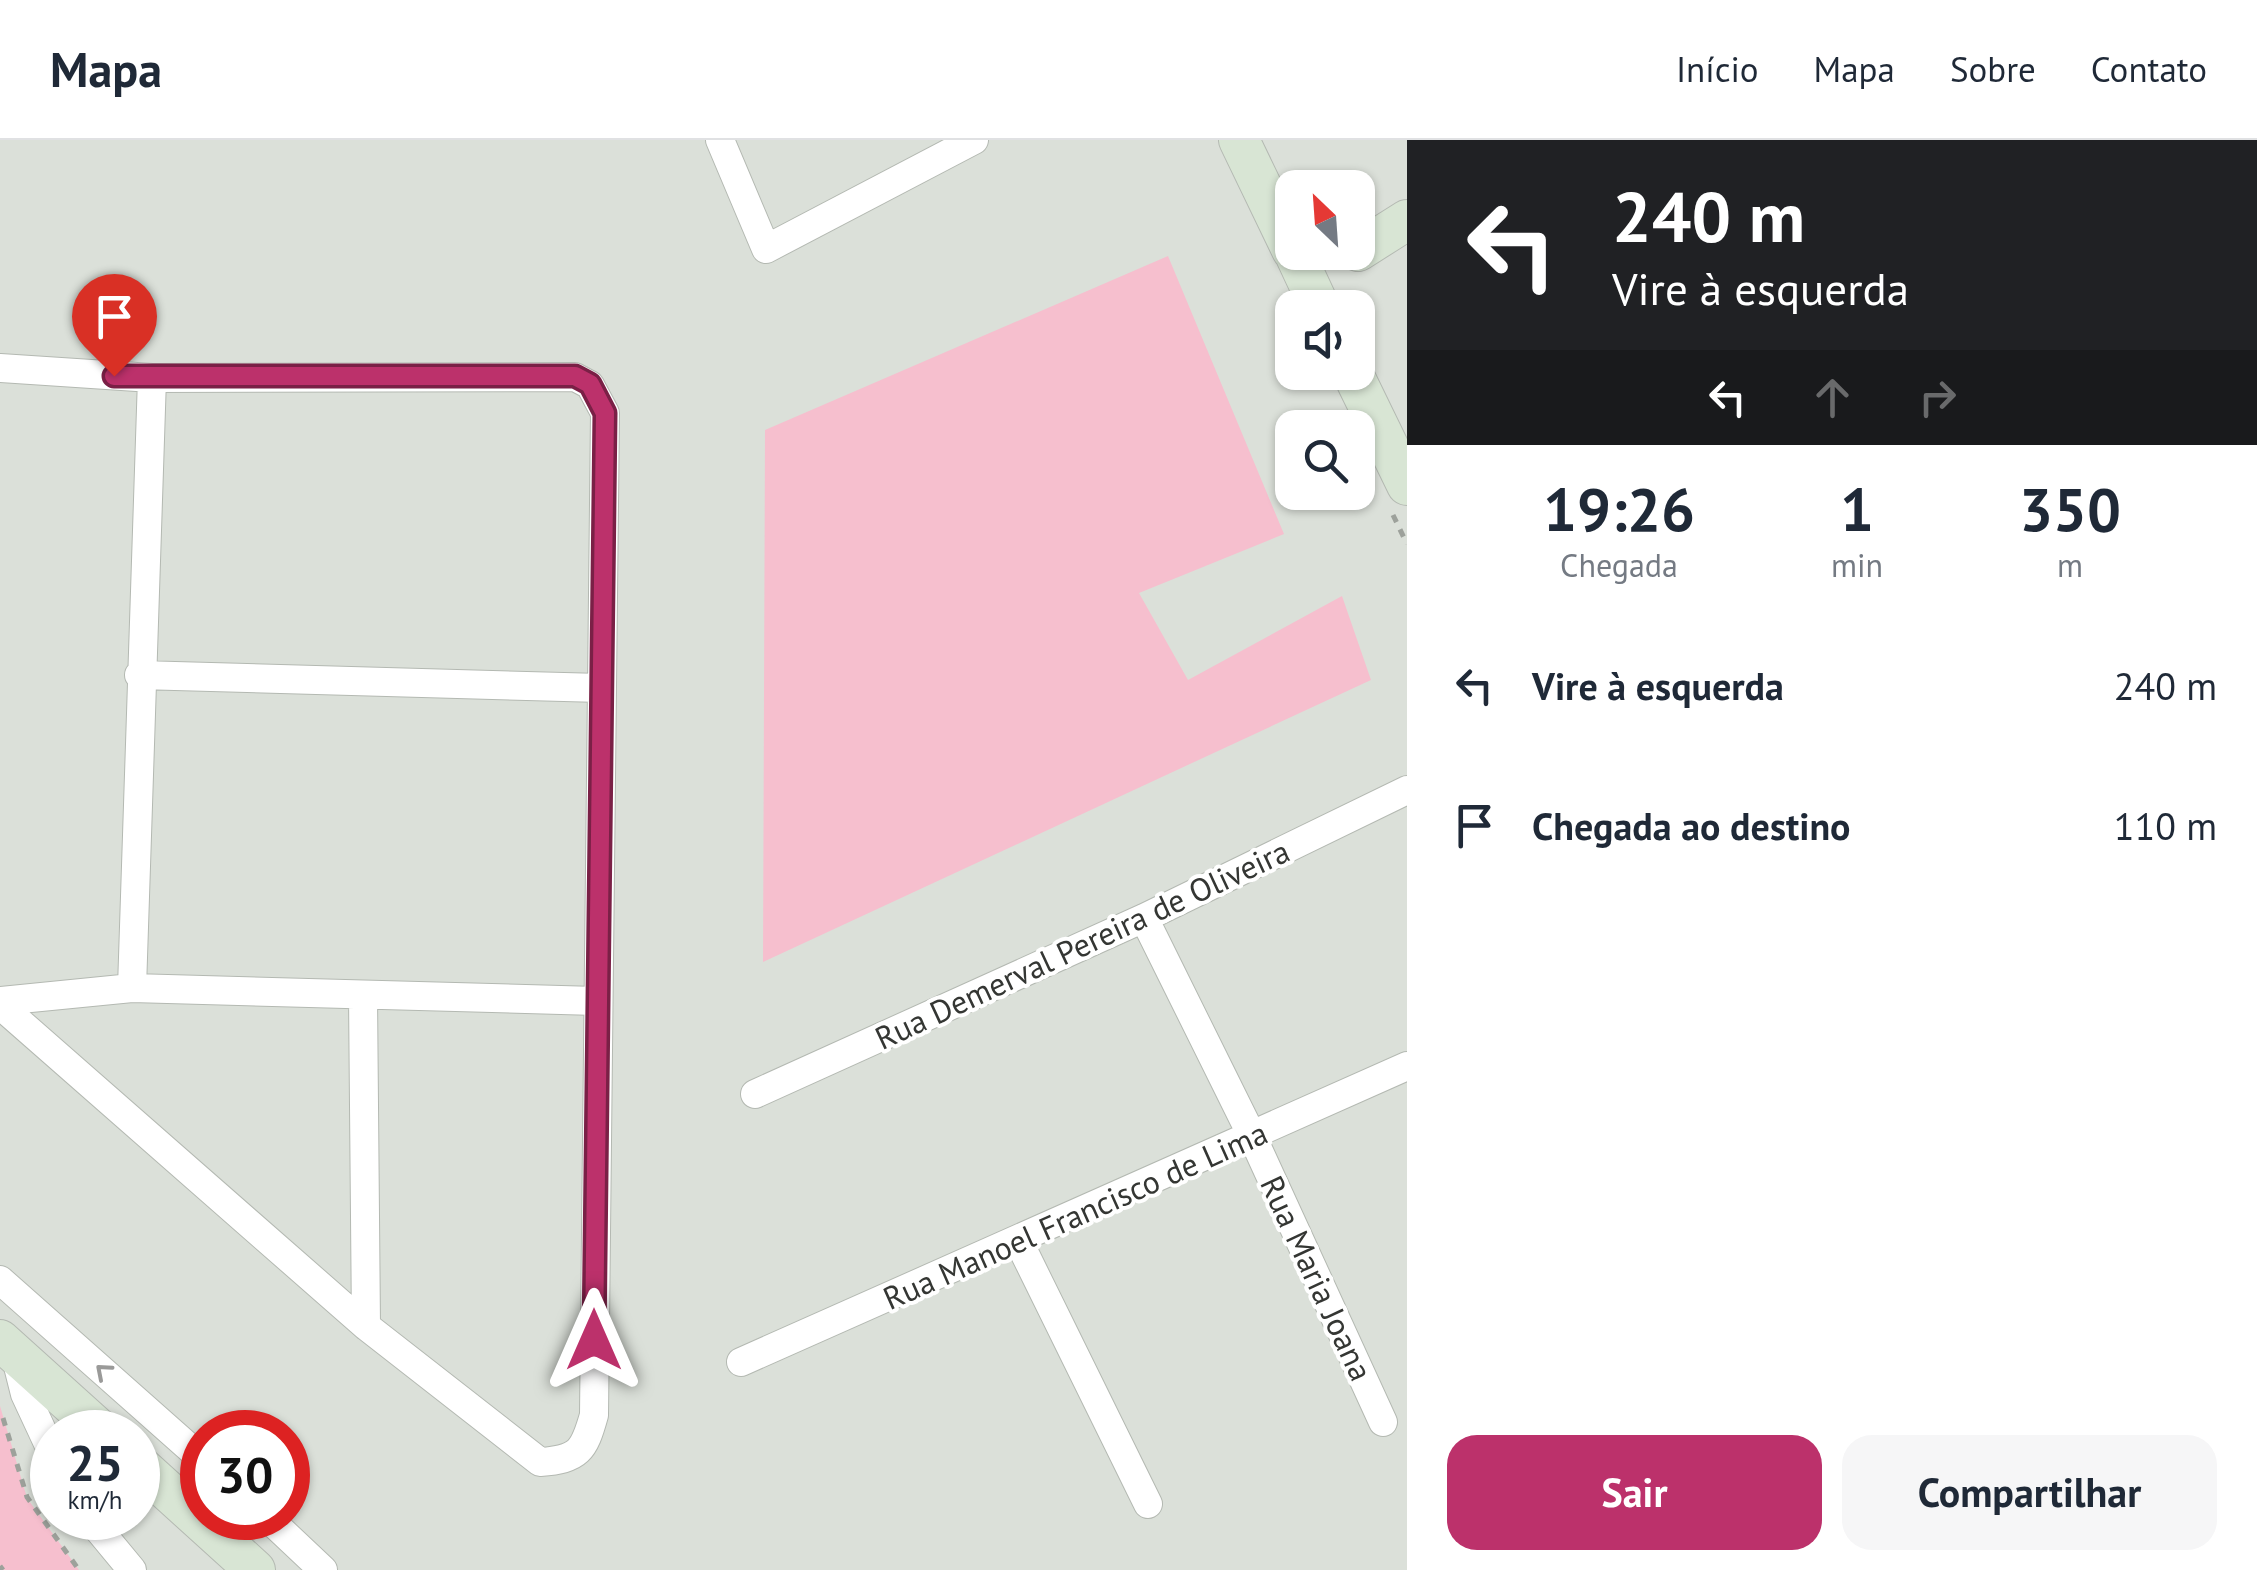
<!DOCTYPE html>
<html lang="pt">
<meta charset="utf-8">
<style>
body{margin:0;font-family:"PT Sans",sans-serif;background:#f6f6f7;color:#1f2937;height:100vh;display:flex;flex-direction:column;font-size:38px;white-space:nowrap}
*{box-sizing:border-box;margin:0}
p{font-size:32px;color:#747a83}
.icon{flex:none;width:55px;height:55px;fill:none;stroke:currentColor;stroke-width:2;stroke-linecap:round;stroke-linejoin:round}
.map{position:relative;flex:1;overflow:hidden}
.side{display:flex;flex-direction:column;background:#fff;width:850px}
.side>*{flex:none}
.guide{background:#202124;color:#fff;overflow:hidden}
.needle{width:65px;rotate:335deg}
.controls{position:absolute;left:1275px;top:30px;display:grid;gap:20px}
.controls a{display:grid;place-items:center;width:100px;height:100px;border-radius:20px;background:#fff;box-shadow:0 2px 8px #0004;font-size:50px}
.speed{position:absolute;left:30px;top:1270px;display:flex;gap:20px;font-size:50px;font-weight:700;text-align:center}
.speed>*{display:grid;place-content:center;width:130px;height:130px;border-radius:50%;background:#fff;box-shadow:0 2px 8px #0004;line-height:1}
.speed small{font-size:25px;font-weight:400}
.speed .limit{border:15px solid #d22;background:#fff;color:#111}
.pin{position:absolute;display:grid;place-items:center;width:85px;height:85px;color:#fff;margin:-102px -42px;border-radius:50% 50% 50% 0;rotate:-45deg;box-shadow:0 0 10px #0007}
.pin .icon{rotate:45deg}
.me{position:absolute;width:110px;margin:-55px;rotate:0deg;stroke-linejoin:round;filter:drop-shadow(0 0 8px #0008)}
.turn{display:flex;align-items:center;gap:35px;height:210px;padding:0 40px;font-size:45px}
.turn .icon{width:130px;height:130px;stroke-width:2.5}
.turn b{display:block;font-size:70px;line-height:85px}
.lanes{display:flex;align-items:center;height:95px;padding:0 40px;background:#0003;justify-content:center;gap:50px;direction:ltr}
.lanes .off{opacity:.35}
.eta{display:flex;justify-content:space-evenly;align-items:center;height:170px;text-align:center}
.eta b{font-size:60px;font-weight:600;line-height:70px}
.action{display:flex;gap:20px;margin-top:auto;padding:20px 40px}
.action a{flex:1;height:115px;border-radius:30px;background:#bc316b;color:#fff;font-size:40px;font-weight:600;line-height:115px;text-align:center}
.action a+a{background:#f6f6f7;color:#1f2937}
ul{padding:0;list-style:none}
li{display:flex;align-items:center;gap:30px;height:140px;padding:0 40px}
li div{flex:1}
li b{display:block;font-size:38px}
li em{font-style:normal}
header{display:flex;align-items:center;gap:60px;box-sizing:border-box;height:140px;padding:0 50px;background:#fff;border-bottom:2px solid #e0e1e3}
header strong{font-size:48px}
nav{display:flex;gap:55px;margin-inline-start:auto;font-size:35px}
main{display:flex;flex:1;min-height:0}
.map>svg:first-child{display:block}
.green{fill:#f6bfce}
.lines{fill:none;stroke-linecap:round;stroke-linejoin:round}
.street-casing{stroke:#b4b9b2;stroke-width:30}
.secondary-casing{stroke:#b4b9b2;stroke-width:42}
.path{stroke:#9da19b;stroke-width:5;stroke-dasharray:8 8;stroke-linecap:butt}
.street{stroke:#fff;stroke-width:28}
.secondary{stroke:#d8e5d4;stroke-width:40}
.oneway{stroke:#9a9a99}
.route-casing{stroke:#7a2046;stroke-width:25}
.route{stroke:#bc316b;stroke-width:18}
.labels{text-anchor:middle;dominant-baseline:central;stroke-width:8;stroke-linejoin:round;paint-order:stroke}
.street-label{font-size:32px;fill:#343633;stroke:#fff}
</style>
<header>
<strong>Mapa</strong>
<nav><a>Início</a><a>Mapa</a><a>Sobre</a><a>Contato</a></nav>
</header>
<main>
<div class="map">
<svg width="1407" height="1430" viewBox="0 0 1407 1430">
<rect width="100%" height="100%" fill="#dbe0d9"/>
<path class="green" d="M 1168,116 L 1284,394 L 1139,453 L 1188,540 L 1342,456 L 1371,540 L 763,822 L 765,290 Z
M 0,1266 L 27,1358 L 79,1430 L 3,1430 L 0,1426 Z"/>
<g class="lines">
<defs>
<path id="street" d="M 720,0 L 766,109 L 974,0
M 0,228 L 152,238 L 575,237 L 590,245 L 605,273 L 594,1275 C 584,1311 579,1319 540,1322 L 366,1186 L 0,865
M 139,535 L 601,548
M 1144,778 L 1252,996 L 1383,1282
M 132,848 L 152,238
M 363,855 L 366,1186
M 0,861 L 132,848 L 596,861
M 755,954 L 1144,778 L 1407,650
M 1019,1102 L 1148,1364
M 0,1140 L 202,1319
M 15,1214 L 25,1254 L 52,1312
M 741,1222 L 1407,926
M 89,1378 L 132,1430
M 268,1378 L 323,1430"/>
<path id="secondary" d="M 1239,0 L 1292,110
M 1358,111 L 1407,80
M 1294,112 L 1320,168
M 1352,232 L 1407,345
M 0,1200 L 102,1292
M 138,1324 L 255,1430"/>
</defs>
<use href="#street" class="street-casing"/>
<use href="#secondary" class="secondary-casing"/>
<path class="path" d="M 1393,375 L 1407,404
M 3,1278 L 27,1357 L 79,1430
M 0,1426 L 3,1430"/>
<use href="#street" class="street"/>
<use href="#secondary" class="secondary"/>
</g>
<defs><path id="oneway-chevron" d="M-2-3.5L2.5 0L-2 3.5" fill="none" stroke-width="1.6" stroke-linecap="round" stroke-linejoin="round" transform="scale(2.5)"/></defs>
<use class="oneway" href="#oneway-chevron" transform="translate(103 1231) rotate(-139)"/>
<g class="lines">
<defs>
<path id="route" d="M 114,236 L 575,236 L 590,244 L 605,273 L 594,1200"/>
</defs>
<use href="#route" class="route-casing"/>
<use href="#route" class="route"/>
</g>
<g class="labels">
<g class="street-label">
<text transform="translate(1082 804) rotate(-25)">Rua Demerval Pereira de Oliveira</text>
<text transform="translate(1075 1075) rotate(-24)">Rua Manoel Francisco de Lima</text>
<text transform="translate(1317 1138) rotate(65)">Rua Maria Joana</text>
</g>
</g>
</svg>
<div class="controls">
<a><svg class="needle" viewBox="-14 -14 28 28"><path d="M0-13l5 13h-10z" fill="#e53935"/><path d="M0 13l5-13h-10z" fill="#747a83"/></svg></a>
<a><svg class="icon" aria-label="sound" viewBox="0 0 24 24"><path d="M4 9h4l5-4v14l-5-4H4zM17 9q2 3 0 6"/></svg></a>
<a><svg class="icon" aria-label="search" viewBox="0 0 24 24"><circle cx="10" cy="10" r="6"/><path d="M15 15l6 6"/></svg></a>
</div>
<div class="speed"><div>25<small>km/h</small></div><div class="limit">30</div></div>
<div class="pin" style="left:114px;top:236px;background:#d93025"><svg class="icon" aria-label="arrive" viewBox="0 0 24 24"><path d="M6 21V4h12l-3 4 3 4H6"/></svg></div>
<svg class="me" style="left:594px;top:1200px" viewBox="-20 -20 40 40"><path d="M0-17L14 15 0 8-14 15z" fill="#bc316b" stroke="#fff" stroke-width="4"/></svg>
</div>
<section class="side">
<div class="guide">
<div class="turn"><svg class="icon" aria-label="left" viewBox="0 0 24 24"><path d="M17 20v-9H6M10 6l-5 5 5 5"/></svg><div><b>240 m</b>Vire à esquerda</div></div>
<div class="lanes"><svg class="icon" aria-label="left" viewBox="0 0 24 24"><path d="M17 20v-9H6M10 6l-5 5 5 5"/></svg><svg class="icon off" aria-label="ahead" viewBox="0 0 24 24"><path d="M12 20V5M6 11l6-6 6 6"/></svg><svg class="icon off" aria-label="right" viewBox="0 0 24 24"><path d="M7 20v-9h11M14 6l5 5-5 5"/></svg></div>
</div>
<div class="eta">
<div><b>19:26</b><p>Chegada</p></div>
<div><b>1</b><p>min</p></div>
<div><b>350</b><p>m</p></div>
</div>
<ul>
<li><svg class="icon" aria-label="left" viewBox="0 0 24 24"><path d="M17 20v-9H6M10 6l-5 5 5 5"/></svg><div><b>Vire à esquerda</b></div><em>240 m</em></li>
<li><svg class="icon" aria-label="arrive" viewBox="0 0 24 24"><path d="M6 21V4h12l-3 4 3 4H6"/></svg><div><b>Chegada ao destino</b></div><em>110 m</em></li>
</ul>
<div class="action"><a>Sair</a><a>Compartilhar</a></div>
</section>
</main>
